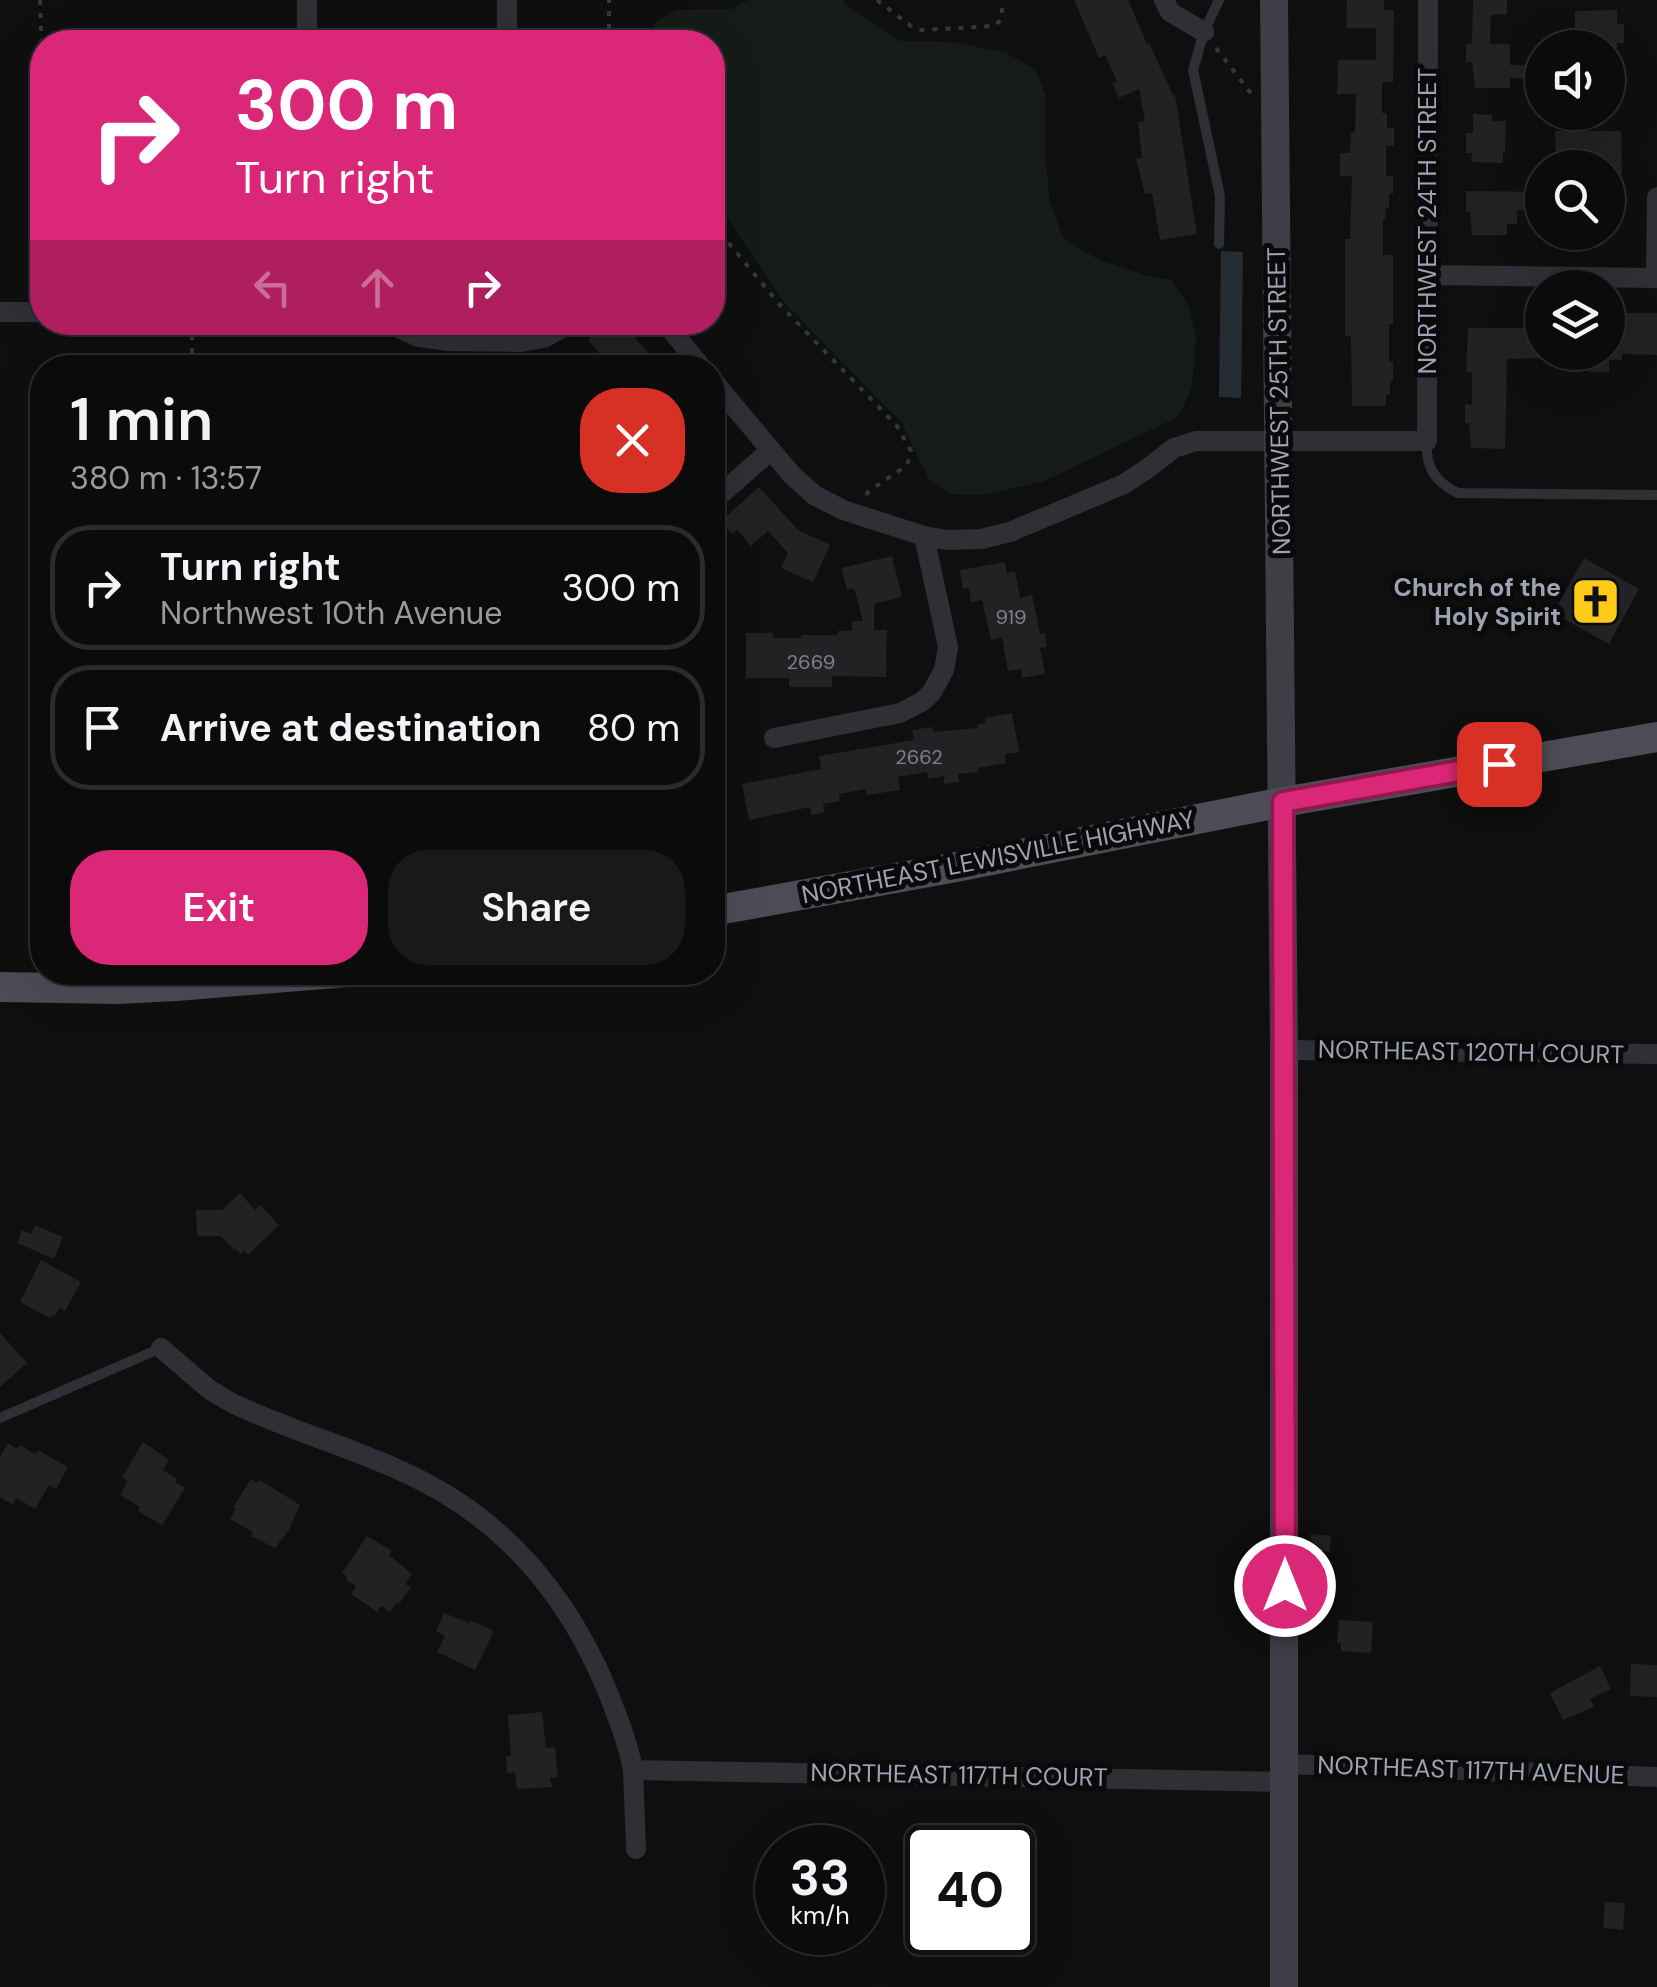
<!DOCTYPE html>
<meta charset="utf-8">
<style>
body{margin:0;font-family:"DM Sans",sans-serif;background:#19191a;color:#f1f3f6;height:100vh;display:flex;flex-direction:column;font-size:38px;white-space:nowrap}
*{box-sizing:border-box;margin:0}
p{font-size:32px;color:#9a9b9d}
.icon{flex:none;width:55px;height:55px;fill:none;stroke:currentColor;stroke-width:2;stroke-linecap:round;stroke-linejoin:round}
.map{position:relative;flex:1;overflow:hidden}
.sheet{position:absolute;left:30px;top:355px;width:695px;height:630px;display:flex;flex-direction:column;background:#0b0b0c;border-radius:40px;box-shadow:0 10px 40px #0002,0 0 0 2px #2b2b2d}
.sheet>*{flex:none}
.top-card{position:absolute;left:30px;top:30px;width:695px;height:305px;border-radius:40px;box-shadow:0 10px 40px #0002,0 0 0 2px #2b2b2d;background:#db2777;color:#fff;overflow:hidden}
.controls{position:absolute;left:1525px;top:30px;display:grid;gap:20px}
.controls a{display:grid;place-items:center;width:100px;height:100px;border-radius:50%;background:#0b0b0c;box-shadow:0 10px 40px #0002,0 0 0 2px #2b2b2d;font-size:50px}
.speed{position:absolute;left:755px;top:1825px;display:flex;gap:20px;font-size:50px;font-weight:700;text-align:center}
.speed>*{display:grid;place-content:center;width:130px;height:130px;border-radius:50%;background:#0b0b0c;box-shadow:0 10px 40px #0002,0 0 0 2px #2b2b2d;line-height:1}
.speed small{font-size:25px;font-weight:400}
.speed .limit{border:5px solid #111;border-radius:15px;background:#fff;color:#111}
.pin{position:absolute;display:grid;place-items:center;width:85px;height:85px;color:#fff;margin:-42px;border-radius:20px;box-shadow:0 5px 15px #0006}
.me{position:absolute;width:110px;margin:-55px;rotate:0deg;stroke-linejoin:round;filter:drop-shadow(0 0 8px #0008)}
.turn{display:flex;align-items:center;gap:35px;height:210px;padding:0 40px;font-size:45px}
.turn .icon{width:130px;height:130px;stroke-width:2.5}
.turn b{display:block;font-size:70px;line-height:85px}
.lanes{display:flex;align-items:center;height:95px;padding:0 40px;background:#0003;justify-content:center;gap:50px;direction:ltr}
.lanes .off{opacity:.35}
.round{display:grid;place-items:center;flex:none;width:105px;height:105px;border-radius:40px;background:#19191a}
.summary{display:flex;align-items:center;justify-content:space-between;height:170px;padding:0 40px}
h1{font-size:60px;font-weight:600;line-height:75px}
.primary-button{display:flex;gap:20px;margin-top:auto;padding:20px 40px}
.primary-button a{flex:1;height:115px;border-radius:40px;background:#db2777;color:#fff;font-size:40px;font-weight:600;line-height:115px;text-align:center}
.primary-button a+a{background:#19191a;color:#f1f3f6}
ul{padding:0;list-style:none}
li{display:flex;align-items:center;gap:30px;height:125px;margin:0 20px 15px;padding:0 20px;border:5px solid #2b2b2d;border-radius:40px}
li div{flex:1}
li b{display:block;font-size:38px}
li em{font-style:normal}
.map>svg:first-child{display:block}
.green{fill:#151b16}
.water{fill:#242c34}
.building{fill:#222224}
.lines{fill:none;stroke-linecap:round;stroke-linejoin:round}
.path{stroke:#35373d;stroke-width:4;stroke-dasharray:5 8;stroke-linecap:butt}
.lane{stroke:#2f3036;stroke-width:10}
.street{stroke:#2f3036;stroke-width:20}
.secondary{stroke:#3d3e46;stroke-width:28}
.primary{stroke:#4b4c55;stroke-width:30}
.route-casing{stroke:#8e194d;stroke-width:25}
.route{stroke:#db2777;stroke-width:18}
.labels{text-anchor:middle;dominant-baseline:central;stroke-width:10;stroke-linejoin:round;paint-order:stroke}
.number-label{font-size:20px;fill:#7e818e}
.street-label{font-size:25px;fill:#9ea2b3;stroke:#0a0a0b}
.poi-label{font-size:25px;font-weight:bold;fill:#9ea2b3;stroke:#0a0a0b;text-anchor:end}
</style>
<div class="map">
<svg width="1657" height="1987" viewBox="0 0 1657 1987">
<rect width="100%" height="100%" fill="#0f0f10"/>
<path class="green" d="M 748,0 L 843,0 L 846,5 L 901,41 L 951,42 L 1005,52 L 1036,70 L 1045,94 L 1045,156 L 1050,201 L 1063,238 L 1099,260 L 1144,275 L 1171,280 L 1189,306 L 1196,333 L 1192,388 L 1178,417 L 1042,482 L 981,495 L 951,494 L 930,481 L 901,422 L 785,304 L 713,196 L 712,42 L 645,42 L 656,22 L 676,10 L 732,9 Z"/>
<path class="water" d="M 1221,251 L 1243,252 L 1241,398 L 1219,397 Z"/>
<path class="building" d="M 1074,0 L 1128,0 L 1147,44 L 1149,43 L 1173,95 L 1175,95 L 1197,234 L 1160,240 L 1152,193 L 1145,194 L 1136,159 L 1142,158 L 1138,122 L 1145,121 L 1139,89 L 1119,98 L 1112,83 L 1117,81 L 1105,55 L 1099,58 Z
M 1347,0 L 1384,0 L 1384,10 L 1394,10 L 1393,82 L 1382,82 L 1382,113 L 1387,113 L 1387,128 L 1394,128 L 1394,146 L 1386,146 L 1386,176 L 1393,176 L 1393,194 L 1389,194 L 1389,208 L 1386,208 L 1385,220 L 1383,219 L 1383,255 L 1393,255 L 1393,324 L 1389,324 L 1389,362 L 1393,362 L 1393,381 L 1390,381 L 1390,395 L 1386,395 L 1386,406 L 1352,406 L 1351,336 L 1345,336 L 1345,239 L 1350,239 L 1352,176 L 1340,176 L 1340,153 L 1350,153 L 1351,132 L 1355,133 L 1356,94 L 1337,94 L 1338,60 L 1376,60 L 1376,28 L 1346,28 Z
M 1473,0 L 1507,0 L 1507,14 L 1491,15 L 1490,44 L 1510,44 L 1510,65 L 1540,65 L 1540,78 L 1510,78 L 1510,88 L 1475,88 L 1472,62 L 1466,62 L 1466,44 L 1472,44 Z
M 1617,10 L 1617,24 L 1624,24 L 1624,43 L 1617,43 L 1617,48 L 1575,48 L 1575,11 Z
M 1473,114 L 1492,115 L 1492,121 L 1506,121 L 1505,153 L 1503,153 L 1503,163 L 1471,162 L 1472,153 L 1466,153 L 1466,133 L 1473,133 Z
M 1555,131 L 1621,131 L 1622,175 L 1608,175 L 1608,168 L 1572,168 L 1572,159 L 1556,160 Z
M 1466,191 L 1535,192 L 1535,211 L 1517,210 L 1517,224 L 1507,224 L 1507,235 L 1472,235 L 1470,212 L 1466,212 Z
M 1529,311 L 1542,311 L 1542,358 L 1507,359 L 1505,449 L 1471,448 L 1469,423 L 1465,423 L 1465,404 L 1472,405 L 1472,372 L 1466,372 L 1468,328 L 1529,328 Z
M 1608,313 L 1657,313 L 1657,355 L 1622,354 L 1622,360 L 1609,360 L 1609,372 L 1589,372 L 1589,352 L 1608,352 Z
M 607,322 L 621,322 L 647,351 L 657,368 L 612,368 L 588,340 Z
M 759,487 L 798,530 L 830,545 L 813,582 L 781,568 L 788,553 L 768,531 L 751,546 L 737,530 L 732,534 L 721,521 Z
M 892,556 L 902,597 L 874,604 L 874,630 L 887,630 L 886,677 L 832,676 L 832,687 L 789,687 L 789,678 L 746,678 L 746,633 L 773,633 L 773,638 L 801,638 L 801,635 L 837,635 L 838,631 L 852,631 L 852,621 L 863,621 L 854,588 L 847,590 L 842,568 Z
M 1584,558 L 1639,589 L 1609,644 L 1553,613 Z
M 1005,562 L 1007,573 L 1015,571 L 1020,598 L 1032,595 L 1040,634 L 1045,633 L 1047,647 L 1040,648 L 1045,674 L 1022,678 L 1021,669 L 1008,671 L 1002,637 L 991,640 L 982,600 L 971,602 L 969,588 L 963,589 L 960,570 Z
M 1012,713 L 1019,752 L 1005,754 L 1006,763 L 978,768 L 978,772 L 958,774 L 959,782 L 944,784 L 944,776 L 928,779 L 927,772 L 898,777 L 900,790 L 867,795 L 866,789 L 839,794 L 840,801 L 823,804 L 825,812 L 812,815 L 810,807 L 749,820 L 742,784 L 821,769 L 819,756 L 914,740 L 912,730 L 932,727 L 933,732 L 978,728 L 977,725 L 986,723 L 985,718 Z
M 240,1193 L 255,1210 L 260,1205 L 279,1225 L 248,1255 L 244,1251 L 241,1254 L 235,1248 L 234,1250 L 221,1236 L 197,1236 L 196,1210 L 222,1210 Z
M 35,1225 L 63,1237 L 54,1259 L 17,1243 L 22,1230 L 31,1234 Z
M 41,1260 L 81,1282 L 65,1311 L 59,1308 L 55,1316 L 52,1315 L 50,1318 L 20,1302 Z
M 0,1333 L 27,1363 L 0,1387 Z
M 143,1442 L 169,1460 L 163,1470 L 177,1479 L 175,1482 L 185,1488 L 162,1525 L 138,1511 L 140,1507 L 120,1495 L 128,1481 L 122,1477 Z
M 8,1443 L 17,1449 L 20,1445 L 35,1454 L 38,1450 L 68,1467 L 56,1489 L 49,1485 L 35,1509 L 16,1498 L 13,1505 L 0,1497 L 0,1457 Z
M 251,1479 L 258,1483 L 260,1480 L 300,1505 L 289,1530 L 275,1548 L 251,1536 L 253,1532 L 230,1519 L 236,1508 L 233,1507 Z
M 1311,1534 L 1331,1536 L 1330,1552 L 1310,1550 Z
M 367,1536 L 392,1551 L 389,1555 L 412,1574 L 405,1584 L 411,1587 L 399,1604 L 397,1602 L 390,1612 L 381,1606 L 377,1612 L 351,1594 L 356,1586 L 346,1580 L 347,1577 L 342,1573 Z
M 444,1613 L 469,1623 L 470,1620 L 494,1631 L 475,1670 L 437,1652 L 445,1636 L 436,1631 Z
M 1339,1620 L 1373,1622 L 1371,1653 L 1341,1651 L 1341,1643 L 1337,1643 Z
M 1631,1664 L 1657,1665 L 1657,1697 L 1630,1696 Z
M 1600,1666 L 1611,1689 L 1590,1699 L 1594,1707 L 1563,1720 L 1550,1693 Z
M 542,1712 L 546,1748 L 555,1747 L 558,1777 L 550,1778 L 552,1787 L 517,1789 L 515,1772 L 507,1773 L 506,1756 L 511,1756 L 508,1715 Z
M 1605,1902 L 1625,1903 L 1623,1930 L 1603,1928 Z"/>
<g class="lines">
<path class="path" d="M 40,0 L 42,63
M 877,0 L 911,26 L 921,30 L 994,26 L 1001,20 L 1003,0
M 609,42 L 609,0
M 1216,48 L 1253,96
M 712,223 L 780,305 L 897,426 L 911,451 L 907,465 L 868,492 L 866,496
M 192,322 L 192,368"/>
<path class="lane" d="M 1219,244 L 1220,196 L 1193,70 L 1204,32 L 1219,0
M 1427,441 C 1425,467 1435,482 1458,493 L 1657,495
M 0,1418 L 161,1348"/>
<path class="street" d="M 307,0 L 307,42
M 1164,0 L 1170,12 L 1204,32
M 507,42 L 507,0
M 1428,275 L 1657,278
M 1656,278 L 1657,197
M 0,312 L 42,312
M 385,322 L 419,337 L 448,341 L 521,342 L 544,338 L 573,322
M 665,322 L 702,368
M 712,380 L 791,474 L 814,495 L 843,510 L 924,536 L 947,540 L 981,539 L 1010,532 L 1124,484 L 1147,469 L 1174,448 L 1196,441 L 1427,441 L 1428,0
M 712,502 L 771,450
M 774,738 L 900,713 L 923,701 L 932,692 L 944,670 L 948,647 L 924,536
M 1284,1050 L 1657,1054
M 161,1348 L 210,1390 L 232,1403 C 290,1431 352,1447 410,1475 C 505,1520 567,1594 607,1690 C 617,1716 628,1742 633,1770 L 1285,1782
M 1285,1764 L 1657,1777
M 633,1770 L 636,1849"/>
<path class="secondary" d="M 1274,0 L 1284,1050 L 1284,1987"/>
<path class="primary" d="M 712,911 L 951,868 L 1283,802 L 1657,737
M 0,987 L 118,989 L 176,986 L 347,972"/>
</g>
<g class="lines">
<defs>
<path id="route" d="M 1285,1586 L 1283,802 L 1499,764"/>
</defs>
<use href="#route" class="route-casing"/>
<use href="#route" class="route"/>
</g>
<defs>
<symbol id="church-square" viewBox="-11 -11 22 22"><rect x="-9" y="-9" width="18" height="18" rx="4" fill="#ffcb18" stroke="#0a0a0b"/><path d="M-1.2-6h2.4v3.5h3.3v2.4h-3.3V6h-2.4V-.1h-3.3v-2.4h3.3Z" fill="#111"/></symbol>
</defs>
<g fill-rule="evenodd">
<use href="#church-square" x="1568" y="574" width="55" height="55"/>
</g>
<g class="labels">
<g class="number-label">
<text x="1011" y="617">919</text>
<text x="811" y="662">2669</text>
<text x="919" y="757">2662</text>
</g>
<g class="street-label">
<text transform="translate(1427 221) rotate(-90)">NORTHWEST 24TH STREET</text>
<text transform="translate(1279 401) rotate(-91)">NORTHWEST 25TH STREET</text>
<text transform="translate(998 857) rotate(-11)">NORTHEAST LEWISVILLE HIGHWAY</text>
<text transform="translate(1471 1052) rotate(1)">NORTHEAST 120TH COURT</text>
<text transform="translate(1471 1770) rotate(2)">NORTHEAST 117TH AVENUE</text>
<text transform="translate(959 1775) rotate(1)">NORTHEAST 117TH COURT</text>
</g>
<g class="poi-label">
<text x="1561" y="587">Church of the<tspan x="1561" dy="29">Holy Spirit</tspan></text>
</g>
</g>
</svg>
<div class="controls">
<a><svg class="icon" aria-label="sound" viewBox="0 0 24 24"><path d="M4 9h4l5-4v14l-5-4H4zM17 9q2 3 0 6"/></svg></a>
<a><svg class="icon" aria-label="search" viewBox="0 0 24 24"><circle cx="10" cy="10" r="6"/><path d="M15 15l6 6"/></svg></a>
<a><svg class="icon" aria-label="layers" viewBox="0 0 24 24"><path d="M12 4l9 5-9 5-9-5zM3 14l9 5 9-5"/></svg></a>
</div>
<div class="speed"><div>33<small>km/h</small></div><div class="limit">40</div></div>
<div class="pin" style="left:1499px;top:764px;background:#d93025"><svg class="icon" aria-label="arrive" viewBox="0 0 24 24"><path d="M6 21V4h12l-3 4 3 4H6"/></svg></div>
<svg class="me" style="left:1285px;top:1586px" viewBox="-20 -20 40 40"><circle r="17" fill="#db2777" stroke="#fff" stroke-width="3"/><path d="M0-11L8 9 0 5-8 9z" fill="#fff"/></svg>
<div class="top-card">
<div class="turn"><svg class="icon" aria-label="right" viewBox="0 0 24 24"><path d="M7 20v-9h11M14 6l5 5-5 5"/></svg><div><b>300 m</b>Turn right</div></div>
<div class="lanes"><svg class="icon off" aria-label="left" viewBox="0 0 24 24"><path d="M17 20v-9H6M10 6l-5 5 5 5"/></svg><svg class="icon off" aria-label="ahead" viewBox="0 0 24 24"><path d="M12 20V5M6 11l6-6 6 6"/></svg><svg class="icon" aria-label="right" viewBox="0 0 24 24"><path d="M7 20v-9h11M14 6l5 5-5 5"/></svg></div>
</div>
<section class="sheet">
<div class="summary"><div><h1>1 min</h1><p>380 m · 13:57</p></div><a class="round" style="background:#d93025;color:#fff"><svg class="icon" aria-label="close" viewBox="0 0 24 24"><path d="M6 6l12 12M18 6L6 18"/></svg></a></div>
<ul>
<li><svg class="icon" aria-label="right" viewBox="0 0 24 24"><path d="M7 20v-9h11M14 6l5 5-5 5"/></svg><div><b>Turn right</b><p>Northwest 10th Avenue</p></div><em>300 m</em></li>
<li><svg class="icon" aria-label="arrive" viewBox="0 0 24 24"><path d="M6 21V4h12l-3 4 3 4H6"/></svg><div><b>Arrive at destination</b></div><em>80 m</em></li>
</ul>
<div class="primary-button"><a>Exit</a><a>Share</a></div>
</section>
</div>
